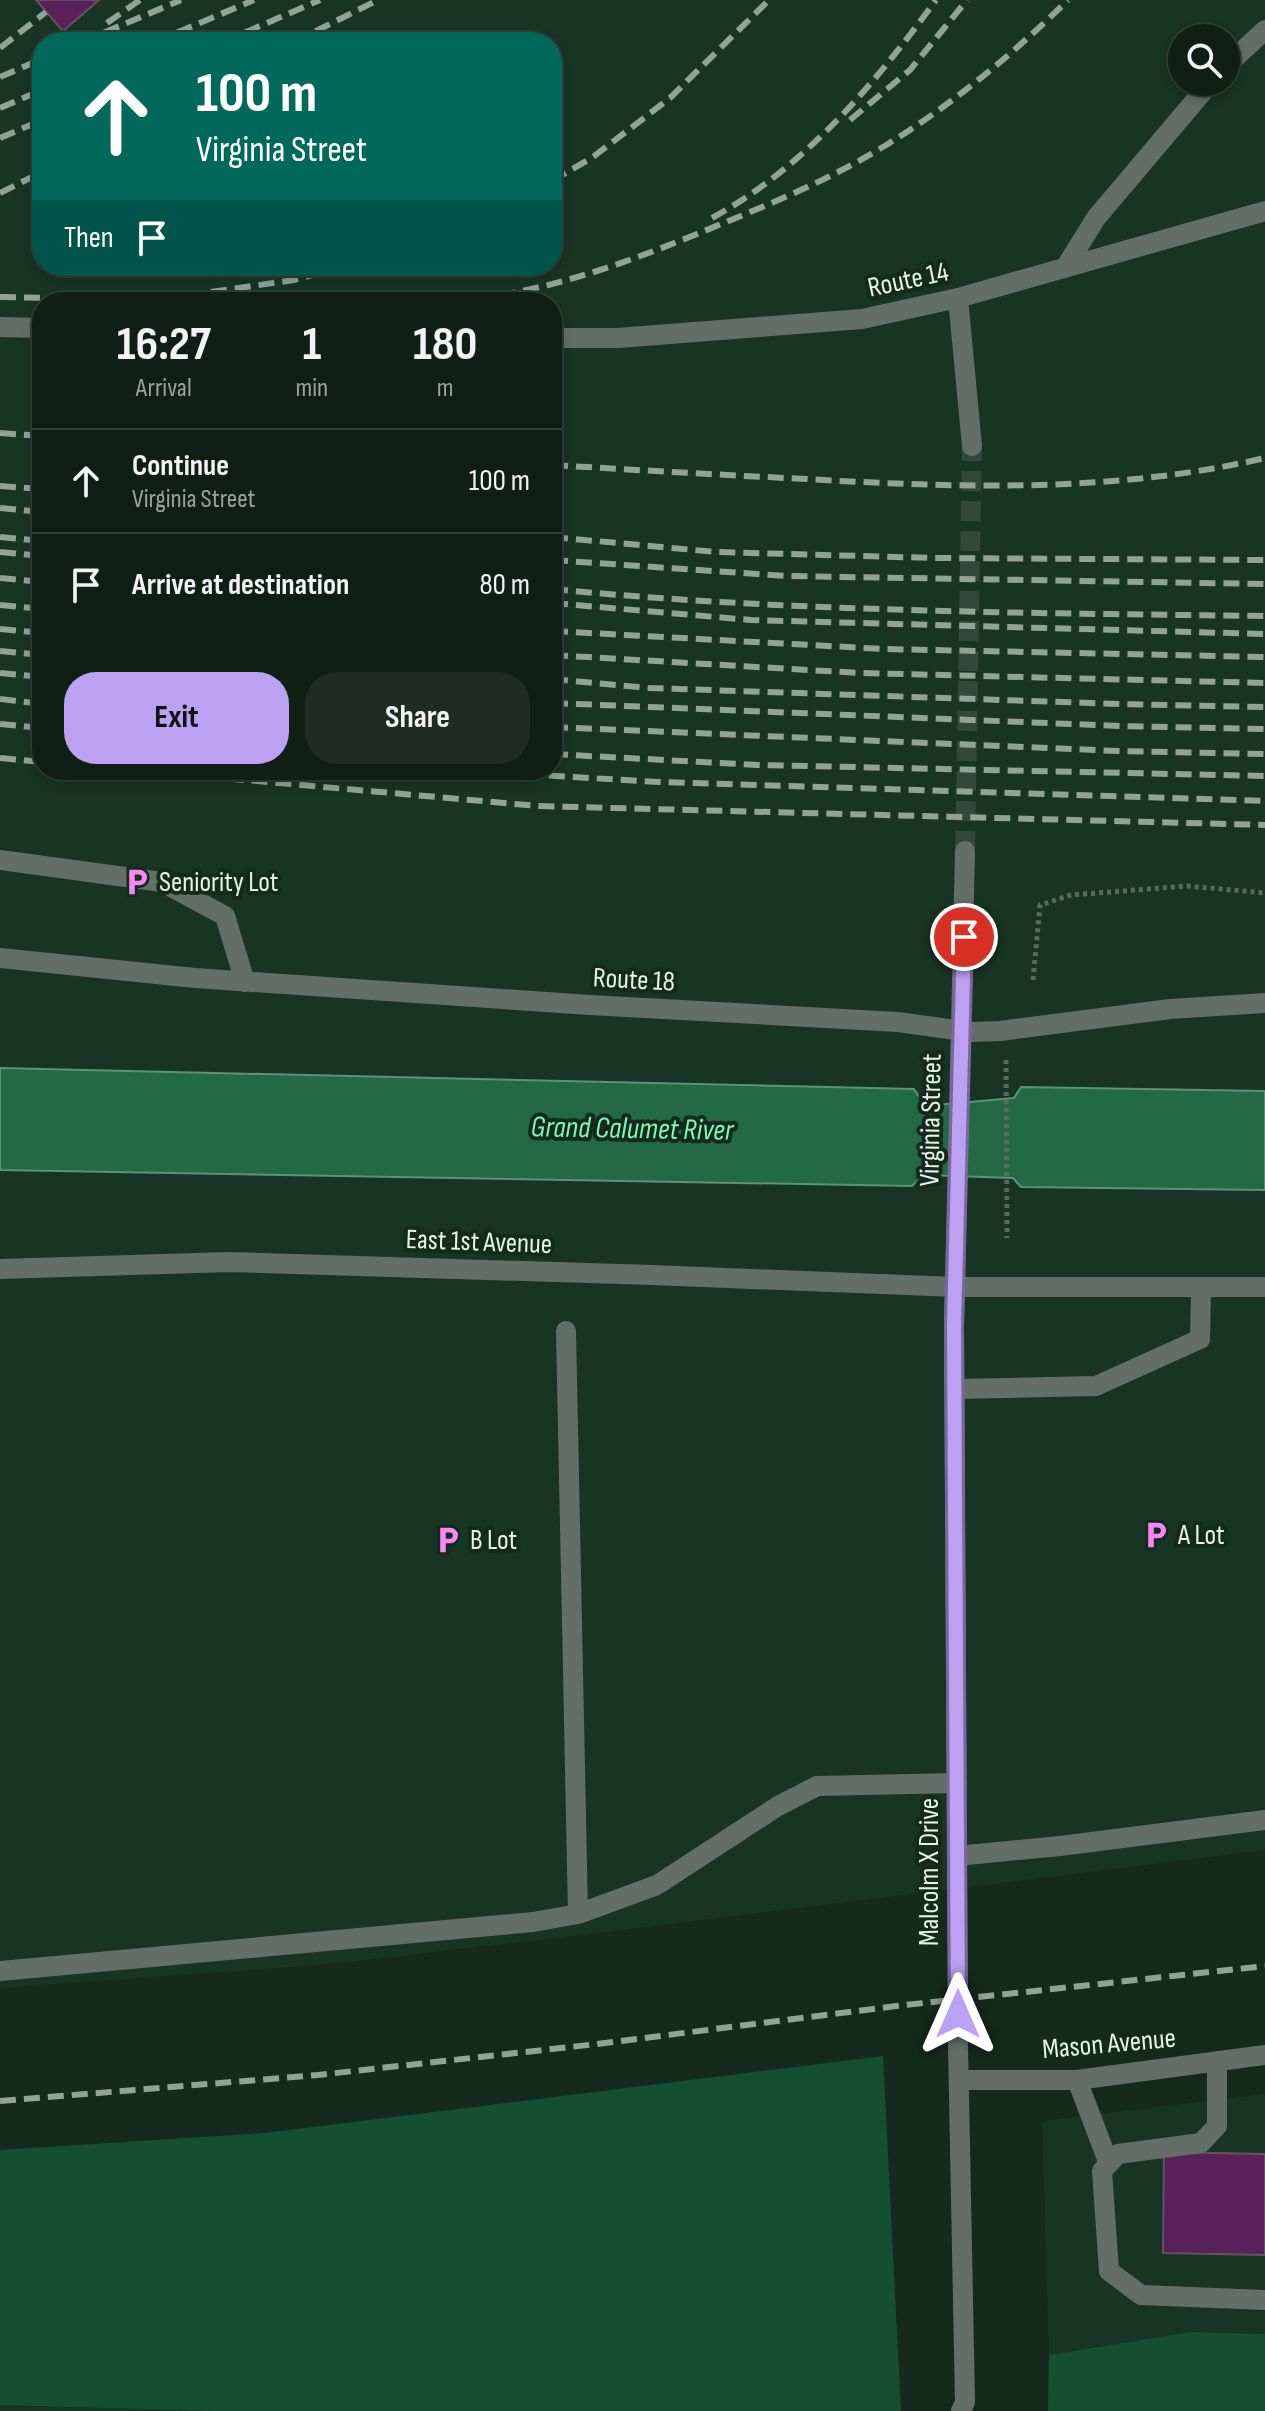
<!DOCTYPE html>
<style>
body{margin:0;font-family:"Sofia Sans Condensed",sans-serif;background:#1e2c23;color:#f1f3f6;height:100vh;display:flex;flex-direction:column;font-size:30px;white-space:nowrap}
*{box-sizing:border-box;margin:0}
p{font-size:26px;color:#9ca2a1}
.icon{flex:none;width:44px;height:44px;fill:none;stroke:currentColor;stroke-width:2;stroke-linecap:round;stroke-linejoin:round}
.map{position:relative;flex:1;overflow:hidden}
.sheet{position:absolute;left:32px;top:292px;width:530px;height:488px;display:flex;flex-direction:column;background:#101f16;border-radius:32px;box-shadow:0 4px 12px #0003,0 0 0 2px #303d35}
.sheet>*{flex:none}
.guide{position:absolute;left:32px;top:32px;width:530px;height:244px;border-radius:32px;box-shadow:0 4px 12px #0003,0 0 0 2px #303d35;background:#00695c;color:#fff;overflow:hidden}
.fabs{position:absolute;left:1168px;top:24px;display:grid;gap:16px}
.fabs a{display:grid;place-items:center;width:72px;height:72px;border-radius:50%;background:#101f16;box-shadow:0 4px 12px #0003,0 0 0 2px #303d35;font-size:40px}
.pin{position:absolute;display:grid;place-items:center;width:68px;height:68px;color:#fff;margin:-34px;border:4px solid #fff;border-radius:50%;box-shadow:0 2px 8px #0007}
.me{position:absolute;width:88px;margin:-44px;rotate:0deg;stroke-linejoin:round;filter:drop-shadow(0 0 6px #0008)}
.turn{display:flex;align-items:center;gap:28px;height:168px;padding:0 32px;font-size:36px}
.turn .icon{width:104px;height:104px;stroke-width:2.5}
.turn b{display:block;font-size:56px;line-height:68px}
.then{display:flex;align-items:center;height:76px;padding:0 32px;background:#0003;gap:16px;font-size:30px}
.eta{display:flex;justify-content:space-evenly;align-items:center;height:136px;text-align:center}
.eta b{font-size:48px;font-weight:700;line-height:56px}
.action{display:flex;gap:16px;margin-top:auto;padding:16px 32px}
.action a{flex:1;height:92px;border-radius:32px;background:#bca0f2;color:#111;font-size:32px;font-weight:700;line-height:92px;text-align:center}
.action a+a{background:#1e2c23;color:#f1f3f6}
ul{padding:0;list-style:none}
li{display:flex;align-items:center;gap:24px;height:104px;padding:0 32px;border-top:2px solid #303d35}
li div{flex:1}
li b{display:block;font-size:30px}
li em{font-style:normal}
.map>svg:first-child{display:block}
.built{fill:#183424;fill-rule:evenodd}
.green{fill:#154f32}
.water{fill:#226944;stroke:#5d9276;stroke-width:2}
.building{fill:#5a2059;stroke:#645263;stroke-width:2}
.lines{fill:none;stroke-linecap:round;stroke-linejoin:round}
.minor-tunnel{stroke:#34473c;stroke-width:20;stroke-dasharray:20 10;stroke-linecap:butt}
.path{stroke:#586a5f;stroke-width:5;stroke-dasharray:4 4;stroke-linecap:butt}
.minor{stroke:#646e68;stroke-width:20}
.rail{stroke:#92a298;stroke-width:6;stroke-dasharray:16 8;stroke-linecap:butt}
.route-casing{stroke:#7a689d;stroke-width:20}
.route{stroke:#bca0f2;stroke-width:14}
.labels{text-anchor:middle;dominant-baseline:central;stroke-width:8;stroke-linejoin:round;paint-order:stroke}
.street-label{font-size:28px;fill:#e6f3eb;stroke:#15291d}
.poi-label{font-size:28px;fill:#e6f3eb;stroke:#15291d;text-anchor:start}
.water-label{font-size:30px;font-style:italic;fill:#7ef7b3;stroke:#15291d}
</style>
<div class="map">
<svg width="1265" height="2411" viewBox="0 0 1265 2411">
<rect width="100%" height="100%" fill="#15291d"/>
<path class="built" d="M 0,0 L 1265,0 L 1265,1850 L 598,1933 L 322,1965 L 0,1988 ZM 1182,38 L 1226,38 L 1226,82 L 1182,82 ZM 42,42 L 552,42 L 552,266 L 42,266 ZM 42,302 L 552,302 L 552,770 L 42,770 Z
M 1265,2094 L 1265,2334 L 1190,2332 L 1049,2355 L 1042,2121 Z
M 0,2405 L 212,2411 L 0,2411 Z"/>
<path class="green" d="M 883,2056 L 901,2411 L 212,2411 L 0,2405 L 0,2150 L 264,2133 Z
M 1190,2332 L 1265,2334 L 1265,2411 L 1048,2411 L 1049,2355 Z"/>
<path class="water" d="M 0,1068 L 914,1089 L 925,1106 L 1014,1098 L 1021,1087 L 1265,1091 L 1265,1190 L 1021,1187 L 1013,1178 L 923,1175 L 912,1186 L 0,1170 Z"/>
<path class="building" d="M 36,0 L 99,0 L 63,31 Z
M 1164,2152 L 1265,2154 L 1265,2255 L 1163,2253 Z"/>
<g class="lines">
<path class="minor-tunnel" d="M 965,851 L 972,446"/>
<path class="path" d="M 1033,980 L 1040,905 L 1071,895 L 1187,886 L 1265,893
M 1006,1060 L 1007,1238"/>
<path class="minor" d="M 1226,66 L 1265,30
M 1065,268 L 1096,218 L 1211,82
M 958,298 L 972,446
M 0,327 L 42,328
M 552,338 L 618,338 L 862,319 L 958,298 L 1265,211
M 0,860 L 162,882 L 225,916 L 245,982
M 0,958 L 195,978 L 590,1005 L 898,1022 L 970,1032 L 1000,1031 L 1170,1009 L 1265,1003
M 0,1269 L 229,1262 L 652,1275 L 956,1287 L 1265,1287
M 566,1331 L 578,1914
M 955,1389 L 1096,1386 L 1200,1339 L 1201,1289
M 957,1856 L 1060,1846 L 1265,1820
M 0,1971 L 533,1922 L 578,1914 L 657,1885 L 778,1806 L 817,1786 L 957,1783
M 1217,2061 L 1217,2126 L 1201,2143 L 1118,2154 L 1102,2171 L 1109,2271 L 1141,2295 L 1265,2300
M 959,2080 L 1077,2080 L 1265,2055
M 1077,2080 L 1109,2164
M 961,2411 L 965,2402 L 958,2045 L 954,1325 L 965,851"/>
<path class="rail" d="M 107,23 L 140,0
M 82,42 L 181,0
M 155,42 L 254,0
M 223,42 L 320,0
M 294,42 L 378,0
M 0,48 L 46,12
M 0,77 L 42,59
M 0,108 L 42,90
M 850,120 L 910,70 L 967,0
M 0,138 L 42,120
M 552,181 L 593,157 L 670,98 L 769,0
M 0,193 L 42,172
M 712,218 C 805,167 874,85 936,0
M 211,292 L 294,280 L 346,266
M 0,297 L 253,302
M 428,302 C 525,299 608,270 697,234 C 743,215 791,196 836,173 C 921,130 1000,67 1068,0
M 0,433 L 42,436
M 552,465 C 637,470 722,475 806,479 C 960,488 1114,493 1265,458
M 0,486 L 42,489
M 0,508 L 42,512
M 0,537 L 42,541
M 552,537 L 716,552 L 934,558 L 1265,560
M 0,552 L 42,556
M 552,560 L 786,576 L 1265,584
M 0,578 L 42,582
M 552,589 C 789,612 1027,613 1265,616
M 552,603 L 751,620 L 1265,634
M 0,605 L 42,609
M 0,629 L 42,633
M 552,631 L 884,649 L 1265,657
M 0,651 L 42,655
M 552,655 L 860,673 L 1265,683
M 0,673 L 42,677
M 552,679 L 649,688 L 1121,704 L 1265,707
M 0,699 L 42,704
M 552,703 L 1120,726 L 1265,729
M 0,724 L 42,728
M 552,727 L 1118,751 L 1265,754
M 552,754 L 758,765 L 1265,776
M 0,758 L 42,762
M 132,770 L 538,806 L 1265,825
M 453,770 L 659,782 L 1265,801
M 0,2101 L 318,2075 L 597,2044 L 896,2006 L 1265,1966"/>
</g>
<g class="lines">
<defs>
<path id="route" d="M 958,2014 L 954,1325 L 964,937"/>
</defs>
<use href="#route" class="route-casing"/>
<use href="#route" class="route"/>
</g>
<defs>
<symbol id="parking-bare" viewBox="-9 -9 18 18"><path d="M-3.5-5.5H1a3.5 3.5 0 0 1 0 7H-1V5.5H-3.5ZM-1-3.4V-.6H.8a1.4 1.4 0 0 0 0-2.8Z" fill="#f489f1" stroke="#15291d" stroke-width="2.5" paint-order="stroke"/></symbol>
</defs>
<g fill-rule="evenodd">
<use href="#parking-bare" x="117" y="862" width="40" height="40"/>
<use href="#parking-bare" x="1136" y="1515" width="40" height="40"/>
<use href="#parking-bare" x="428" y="1520" width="40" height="40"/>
</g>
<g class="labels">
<g class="street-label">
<text transform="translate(908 280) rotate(-12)">Route 14</text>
<text transform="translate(634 980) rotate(3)">Route 18</text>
<text transform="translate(931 1120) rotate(-89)">Virginia Street</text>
<text transform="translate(479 1242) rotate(2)">East 1st Avenue</text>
<text transform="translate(929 1872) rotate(-90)">Malcolm X Drive</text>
<text transform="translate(1109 2044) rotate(-5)">Mason Avenue</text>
</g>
<g class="poi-label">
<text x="159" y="882">Seniority Lot</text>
<text x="1178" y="1535">A Lot</text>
<text x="470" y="1540">B Lot</text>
</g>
<g class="water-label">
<text transform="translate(632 1129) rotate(1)">Grand Calumet River</text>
</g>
</g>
</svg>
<div class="fabs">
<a><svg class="icon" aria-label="search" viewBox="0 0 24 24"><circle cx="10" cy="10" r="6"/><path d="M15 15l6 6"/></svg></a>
</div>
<div class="pin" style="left:964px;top:937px;background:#d93025"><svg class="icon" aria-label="arrive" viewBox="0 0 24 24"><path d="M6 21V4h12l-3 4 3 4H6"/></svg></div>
<svg class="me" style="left:958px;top:2014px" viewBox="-20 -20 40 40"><path d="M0-17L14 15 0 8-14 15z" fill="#bca0f2" stroke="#fff" stroke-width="4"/></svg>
<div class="guide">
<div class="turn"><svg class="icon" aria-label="ahead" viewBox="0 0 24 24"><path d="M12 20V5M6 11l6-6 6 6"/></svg><div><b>100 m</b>Virginia Street</div></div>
<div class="then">Then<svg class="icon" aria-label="arrive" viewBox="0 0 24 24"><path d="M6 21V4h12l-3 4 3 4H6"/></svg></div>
</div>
<section class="sheet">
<div class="eta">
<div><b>16:27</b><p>Arrival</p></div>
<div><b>1</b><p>min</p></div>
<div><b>180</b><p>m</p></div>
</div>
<ul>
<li><svg class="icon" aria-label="ahead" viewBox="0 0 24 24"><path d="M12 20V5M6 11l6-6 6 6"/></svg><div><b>Continue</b><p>Virginia Street</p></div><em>100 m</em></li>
<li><svg class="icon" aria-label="arrive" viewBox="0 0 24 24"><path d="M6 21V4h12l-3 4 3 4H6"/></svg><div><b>Arrive at destination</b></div><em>80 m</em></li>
</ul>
<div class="action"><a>Exit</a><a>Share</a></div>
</section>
</div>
